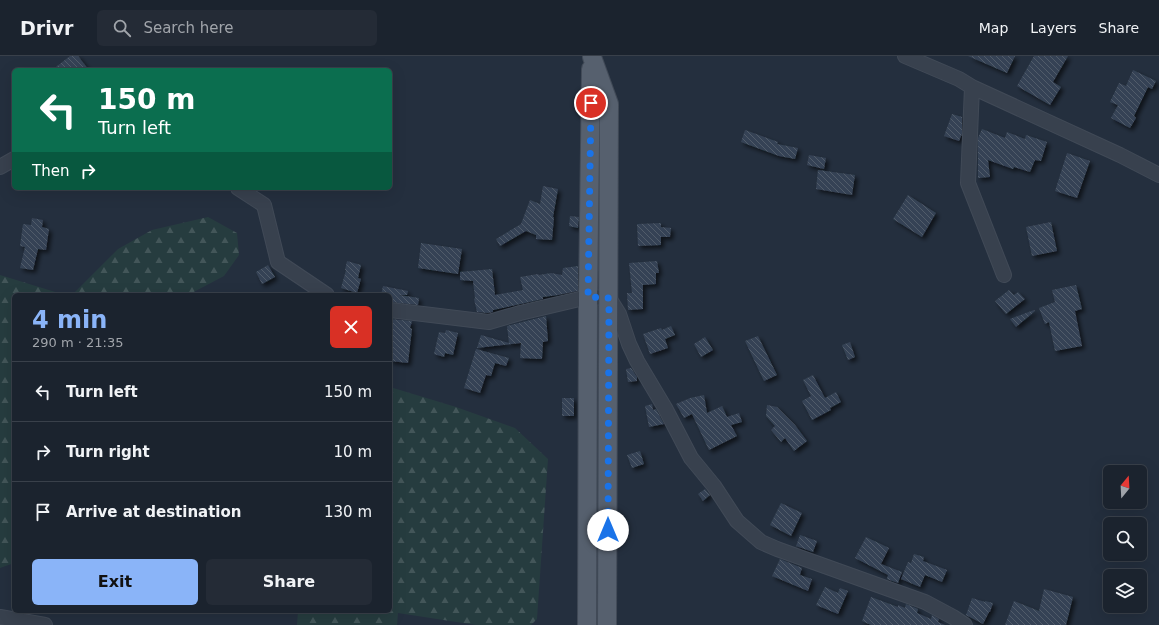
<!DOCTYPE html>
<meta charset="utf-8">
<style>
body{margin:0;font-family:"DejaVu Sans",sans-serif;background:#242b36;color:#f1f3f6;height:100vh;display:flex;flex-direction:column;font-size:15px;white-space:nowrap}
*{box-sizing:border-box;margin:0}
p{font-size:13px;color:#a0a4aa}
.icon{flex:none;width:22px;height:22px;fill:none;stroke:currentColor;stroke-width:2;stroke-linecap:round;stroke-linejoin:round}
.map{position:relative;flex:1;overflow:hidden}
.panel{position:absolute;left:12px;top:237px;width:380px;height:320px;display:flex;flex-direction:column;background:#1b232e;border-radius:6px;box-shadow:0 4px 16px #0002,0 0 0 1px #39404a}
.panel>*{flex:none}
.banner{position:absolute;left:12px;top:12px;width:380px;height:122px;border-radius:6px;box-shadow:0 4px 16px #0002,0 0 0 1px #39404a;background:#0b6e4f;color:#fff;overflow:hidden}
.needle{width:26px;rotate:18deg}
.tools{position:absolute;left:1103px;top:409px;display:grid;gap:8px}
.tools a{display:grid;place-items:center;width:44px;height:44px;border-radius:6px;background:#1b232e;box-shadow:0 4px 16px #0002,0 0 0 1px #39404a;font-size:20px}
.pin{position:absolute;display:grid;place-items:center;width:34px;height:34px;color:#fff;margin:-17px;border:2px solid #fff;border-radius:50%;box-shadow:0 1px 4px #0007}
.me{position:absolute;width:44px;margin:-22px;rotate:0deg;stroke-linejoin:round;filter:drop-shadow(0 0 3px #0008)}
.turn{display:flex;align-items:center;gap:14px;height:84px;padding:0 20px;font-size:18px}
.turn .icon{width:52px;height:52px;stroke-width:2.5}
.turn b{display:block;font-size:28px;line-height:34px}
.then{display:flex;align-items:center;height:38px;padding:0 20px;background:#0003;gap:8px;font-size:15px}
.round{display:grid;place-items:center;flex:none;width:42px;height:42px;border-radius:6px;background:#242b36}
.head{display:flex;align-items:center;justify-content:space-between;height:68px;padding:0 20px}
h1{font-size:24px;font-weight:600;line-height:30px;color:#8ab4f8}
.button{display:flex;gap:8px;margin-top:auto;padding:8px 20px}
.button a{flex:1;height:46px;border-radius:6px;background:#8ab4f8;color:#111;font-size:16px;font-weight:600;line-height:46px;text-align:center}
.button a+a{background:#242b36;color:#f1f3f6}
ul{padding:0;list-style:none}
li{display:flex;align-items:center;gap:12px;height:60px;padding:0 20px;border-top:1px solid #39404a}
li div{flex:1}
li b{display:block;font-size:15px}
li em{font-style:normal}
header{display:flex;align-items:center;gap:24px;box-sizing:border-box;height:56px;padding:0 20px;background:#1b232e;border-bottom:1px solid #39404a}
header strong{font-size:19px}
nav{display:flex;gap:22px;margin-inline-start:auto;font-size:14px}
.search{width:280px;height:36px;background:#242b36;display:flex;align-items:center;gap:10px;box-sizing:border-box;padding:0 14px;border-radius:6px;color:#a0a4aa;font-size:15px}
.map>svg:first-child{display:block}
.forest{fill:url(#forest-firs)}
.building{fill:url(#building-back-hatch);filter:url(#shadow)}
.lines{fill:none;stroke-linecap:round;stroke-linejoin:round}
.minor-casing{stroke:#414a57;stroke-width:16}
.major-casing{stroke:#414a57;stroke-width:20}
.minor{stroke:#38414e;stroke-width:14}
.major{stroke:#56606e;stroke-width:18}
.route{stroke:#1a73e8;stroke-width:7;stroke-dasharray:0 12.6}
</style>
<header>
<strong>Drivr</strong>
<div class="search"><svg class="icon" aria-label="search" viewBox="0 0 24 24"><circle cx="10" cy="10" r="6"/><path d="M15 15l6 6"/></svg>Search here</div>
<nav><a>Map</a><a>Layers</a><a>Share</a></nav>
</header>
<div class="map">
<svg width="1159" height="569" viewBox="0 0 1159 569">
<defs>
<pattern id="forest-firs" width="22" height="20" patternUnits="userSpaceOnUse"><rect width="22" height="20" fill="#263c3f"/><path d="M5 1l3.5 6h-7zM16 11l3.5 6h-7z" fill="#435659"/></pattern>
<pattern id="building-back-hatch" width="6" height="6" patternUnits="userSpaceOnUse"><rect width="6" height="6" fill="#364354"/><path d="M-1 5l2 2M0 0l6 6M5-1l2 2" fill="none" stroke="#515c6b"/></pattern>
<filter id="shadow"><feDropShadow dx="3" dy="3" stdDeviation="2" flood-color="#0009"/></filter>
</defs>
<rect width="100%" height="100%" fill="#242f3e"/>
<path class="forest" d="M 208,161 L 237,177 L 239,199 L 224,220 L 188,239 L 72,239 L 118,193 L 152,174 Z
M 0,219 L 65,239 L 14,239 L 14,507 L 0,512 Z
M 390,331 L 456,351 L 515,372 L 548,403 L 537,563 L 531,569 L 476,569 L 398,557 L 397,569 L 297,569 L 298,555 L 390,555 Z"/>
<path class="building" d="M 70,0 L 78,0 L 89,14 L 52,14 Z
M 968,0 L 1015,0 L 1007,17 Z
M 1034,0 L 1068,0 L 1053,26 L 1061,31 L 1050,49 L 1017,30 Z
M 1133,14 L 1156,25 L 1152,33 L 1148,31 L 1134,60 L 1136,62 L 1130,72 L 1111,62 L 1118,49 L 1110,46 L 1119,27 L 1126,30 Z
M 952,58 L 962,61 L 962,78 L 959,85 L 944,80 Z
M 982,73 L 1005,82 L 1007,76 L 1025,83 L 1026,79 L 1047,86 L 1041,105 L 1035,104 L 1030,116 L 1014,111 L 1013,113 L 988,104 L 990,121 L 978,122 L 978,82 Z
M 745,74 L 778,86 L 777,88 L 798,92 L 795,103 L 779,100 L 741,86 Z
M 1067,97 L 1090,105 L 1077,142 L 1055,135 Z
M 809,99 L 826,102 L 824,113 L 807,109 Z
M 818,114 L 855,119 L 852,139 L 816,133 Z
M 543,130 L 558,133 L 553,161 L 554,161 L 552,184 L 536,183 L 536,179 L 526,175 L 500,190 L 496,183 L 521,168 L 530,144 L 540,148 Z
M 908,139 L 936,157 L 922,181 L 893,163 Z
M 570,160 L 579,161 L 578,172 L 569,170 Z
M 32,162 L 43,164 L 42,171 L 49,173 L 46,194 L 38,193 L 33,214 L 20,212 L 25,191 L 20,190 L 23,168 L 31,169 Z
M 1051,166 L 1057,195 L 1032,200 L 1026,171 Z
M 661,167 L 661,171 L 671,172 L 670,181 L 661,181 L 661,189 L 638,190 L 637,168 Z
M 421,187 L 462,193 L 458,218 L 418,212 Z
M 347,205 L 361,209 L 358,222 L 361,223 L 357,237 L 341,232 L 346,214 L 345,214 Z
M 657,205 L 659,217 L 656,217 L 656,228 L 643,229 L 643,253 L 628,254 L 627,237 L 632,237 L 629,207 Z
M 268,209 L 275,221 L 262,228 L 256,216 Z
M 578,210 L 578,235 L 558,239 L 543,241 L 543,243 L 493,254 L 493,256 L 488,257 L 477,256 L 474,243 L 475,242 L 473,225 L 460,224 L 460,216 L 492,213 L 495,239 L 523,234 L 520,221 L 538,218 L 539,219 L 551,217 L 562,219 L 563,212 Z
M 1076,229 L 1082,253 L 1075,255 L 1082,290 L 1055,295 L 1049,266 L 1045,268 L 1039,252 L 1055,246 L 1052,234 Z
M 383,230 L 408,235 L 407,239 L 399,239 L 419,242 L 418,249 L 390,246 L 390,239 L 381,239 Z
M 1009,234 L 1014,239 L 1018,236 L 1025,243 L 1006,258 L 995,245 Z
M 1034,254 L 1035,255 L 1016,271 L 1010,263 Z
M 546,260 L 548,285 L 543,286 L 542,303 L 520,302 L 521,287 L 477,292 L 481,279 L 509,287 L 507,270 Z
M 390,263 L 412,265 L 410,272 L 412,273 L 408,307 L 390,305 Z
M 671,270 L 675,279 L 665,283 L 668,292 L 650,298 L 643,278 L 661,272 L 662,274 Z
M 446,274 L 458,277 L 453,299 L 445,297 L 444,301 L 434,298 L 439,276 L 445,277 Z
M 758,280 L 777,319 L 764,325 L 745,285 Z
M 705,281 L 713,294 L 701,301 L 694,288 Z
M 850,286 L 855,301 L 848,304 L 842,289 Z
M 476,293 L 509,302 L 506,310 L 495,307 L 491,320 L 486,319 L 480,337 L 464,332 Z
M 631,312 L 637,321 L 637,325 L 628,326 L 626,313 Z
M 813,319 L 825,342 L 836,336 L 841,346 L 830,352 L 831,354 L 812,364 L 802,345 L 811,340 L 803,324 Z
M 704,339 L 707,357 L 722,350 L 727,361 L 739,357 L 742,366 L 731,369 L 737,380 L 709,394 L 692,358 L 684,362 L 676,348 L 690,342 Z
M 562,342 L 574,342 L 574,360 L 562,360 Z
M 652,348 L 653,354 L 656,353 L 664,368 L 649,371 L 645,350 Z
M 767,349 L 777,351 L 795,369 L 807,385 L 794,395 L 785,382 L 781,386 L 771,374 L 775,370 L 766,360 Z
M 640,395 L 644,408 L 632,412 L 627,399 Z
M 705,433 L 710,439 L 703,445 L 698,438 Z
M 781,447 L 802,457 L 791,480 L 770,469 Z
M 800,479 L 817,485 L 813,496 L 796,490 Z
M 866,481 L 889,492 L 881,508 L 902,516 L 898,527 L 887,523 L 888,519 L 855,502 Z
M 914,498 L 924,501 L 923,505 L 947,514 L 942,526 L 925,519 L 920,531 L 901,523 L 908,506 L 911,507 Z
M 780,503 L 802,512 L 800,519 L 812,523 L 808,535 L 772,520 Z
M 825,531 L 838,537 L 840,532 L 848,535 L 838,558 L 816,549 Z
M 1044,533 L 1073,541 L 1066,569 L 1005,569 L 1014,545 L 1039,555 Z
M 871,541 L 898,551 L 898,549 L 905,552 L 906,548 L 918,553 L 917,557 L 931,563 L 932,559 L 939,563 L 938,566 L 945,569 L 871,569 L 862,565 Z
M 972,542 L 985,546 L 985,545 L 993,547 L 990,556 L 989,556 L 983,568 L 966,559 Z"/>
<g class="lines">
<defs>
<path id="minor" d="M 905,0 L 959,23 L 972,31 L 1120,99 L 1159,119
M 972,31 L 968,127 L 1004,219
M 0,111 L 14,103
M 238,132 L 264,149 L 278,206 L 327,239
M 390,254 L 489,266 L 520,257 L 588,241 L 609,242 L 619,258 L 629,288 L 637,305 L 665,352 L 691,402 L 714,430 L 737,465 L 761,486 L 777,493 L 925,546 L 953,561 L 965,569
M 0,561 L 45,569"/>
<path id="major" d="M 592,1 L 609,48 L 607,569
M 587,569 L 588,241 L 591,13"/>
</defs>
<use href="#minor" class="minor-casing"/>
<use href="#major" class="major-casing"/>
<use href="#minor" class="minor"/>
<use href="#major" class="major"/>
</g>
<g class="lines">
<path class="route" d="M 591,47 L 588,241 L 609,242 L 608,474"/>
</g>
</svg>
<div class="tools">
<a><svg class="needle" viewBox="-14 -14 28 28"><path d="M0-13l5 13h-10z" fill="#e53935"/><path d="M0 13l5-13h-10z" fill="#a0a4aa"/></svg></a>
<a><svg class="icon" aria-label="search" viewBox="0 0 24 24"><circle cx="10" cy="10" r="6"/><path d="M15 15l6 6"/></svg></a>
<a><svg class="icon" aria-label="layers" viewBox="0 0 24 24"><path d="M12 4l9 5-9 5-9-5zM3 14l9 5 9-5"/></svg></a>
</div>
<div class="pin" style="left:591px;top:47px;background:#d93025"><svg class="icon" aria-label="arrive" viewBox="0 0 24 24"><path d="M6 21V4h12l-3 4 3 4H6"/></svg></div>
<svg class="me" style="left:608px;top:474px" viewBox="-20 -20 40 40"><circle r="19" fill="#fff"/><path d="M0-13L10 11 0 6-10 11z" fill="#1a73e8"/></svg>
<div class="banner">
<div class="turn"><svg class="icon" aria-label="left" viewBox="0 0 24 24"><path d="M17 20v-9H6M10 6l-5 5 5 5"/></svg><div><b>150 m</b>Turn left</div></div>
<div class="then">Then<svg class="icon" aria-label="right" viewBox="0 0 24 24"><path d="M7 20v-9h11M14 6l5 5-5 5"/></svg></div>
</div>
<section class="panel">
<div class="head"><div><h1>4 min</h1><p>290 m · 21:35</p></div><a class="round" style="background:#d93025;color:#fff"><svg class="icon" aria-label="close" viewBox="0 0 24 24"><path d="M6 6l12 12M18 6L6 18"/></svg></a></div>
<ul>
<li><svg class="icon" aria-label="left" viewBox="0 0 24 24"><path d="M17 20v-9H6M10 6l-5 5 5 5"/></svg><div><b>Turn left</b></div><em>150 m</em></li>
<li><svg class="icon" aria-label="right" viewBox="0 0 24 24"><path d="M7 20v-9h11M14 6l5 5-5 5"/></svg><div><b>Turn right</b></div><em>10 m</em></li>
<li><svg class="icon" aria-label="arrive" viewBox="0 0 24 24"><path d="M6 21V4h12l-3 4 3 4H6"/></svg><div><b>Arrive at destination</b></div><em>130 m</em></li>
</ul>
<div class="button"><a>Exit</a><a>Share</a></div>
</section>
</div>
